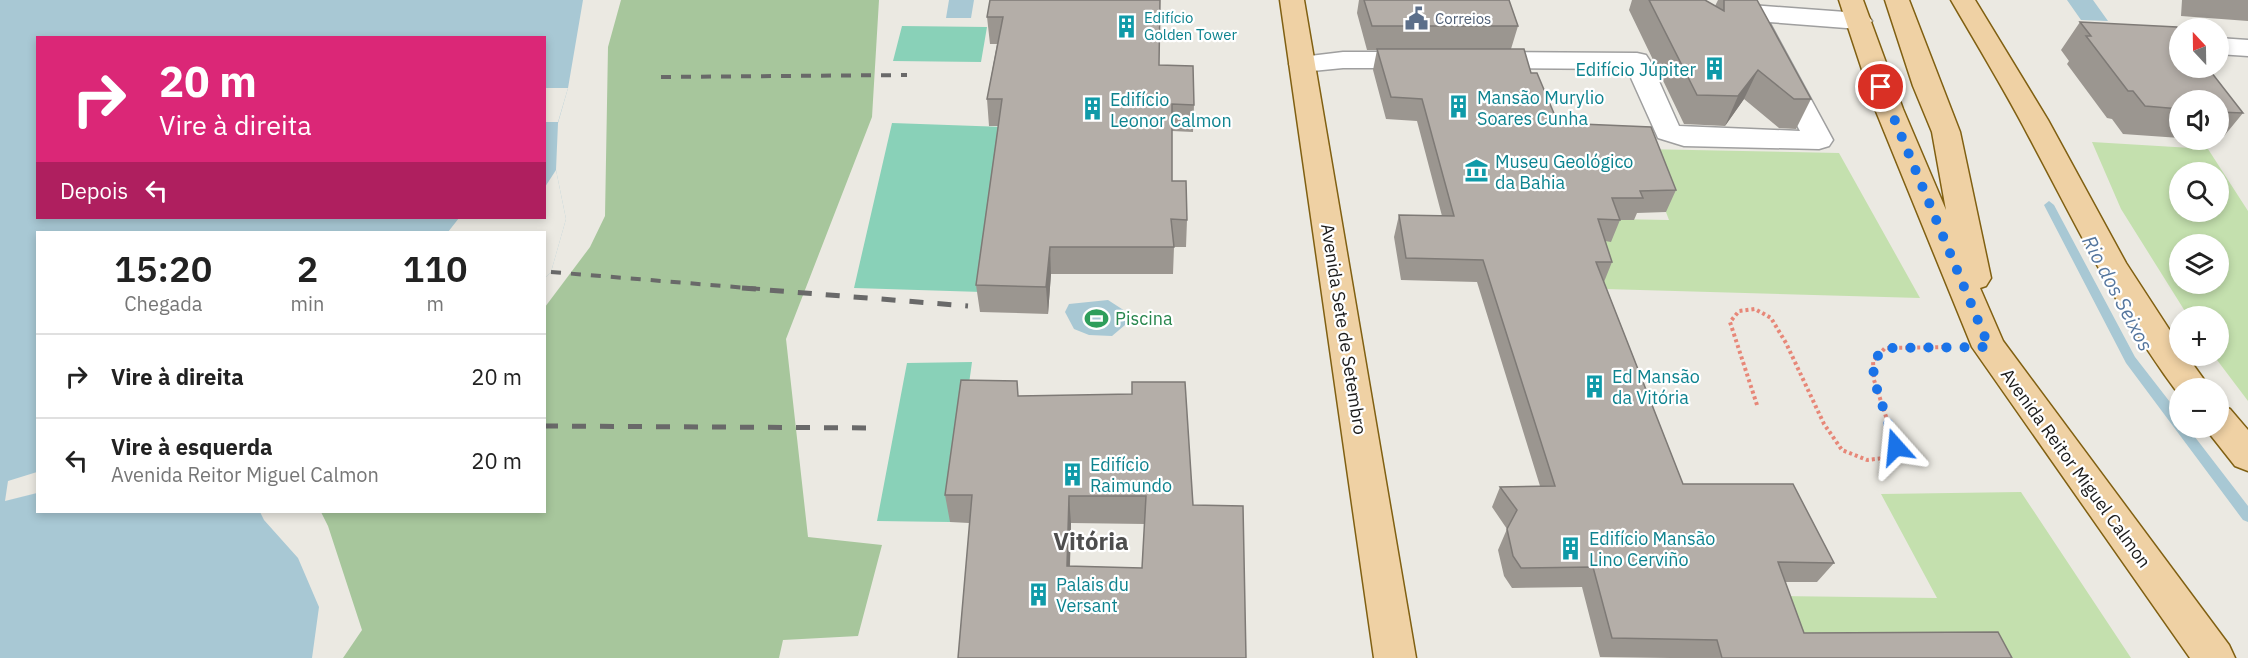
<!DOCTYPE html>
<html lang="pt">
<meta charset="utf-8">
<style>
body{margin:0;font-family:"IBM Plex Sans",sans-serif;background:#f2f2f2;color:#222;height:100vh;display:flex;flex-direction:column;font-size:22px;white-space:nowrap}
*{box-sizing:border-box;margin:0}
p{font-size:20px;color:#767676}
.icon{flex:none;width:33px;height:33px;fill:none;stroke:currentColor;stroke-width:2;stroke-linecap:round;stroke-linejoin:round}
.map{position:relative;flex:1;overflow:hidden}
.panel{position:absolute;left:36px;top:231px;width:510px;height:282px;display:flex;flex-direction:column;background:#fff;border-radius:0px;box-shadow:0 3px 9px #0003}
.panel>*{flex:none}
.banner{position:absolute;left:36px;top:36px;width:510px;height:183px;border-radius:0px;box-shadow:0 3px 9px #0003;background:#db2777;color:#fff;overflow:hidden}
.needle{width:39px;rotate:338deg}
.controls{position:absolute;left:2169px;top:18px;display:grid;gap:12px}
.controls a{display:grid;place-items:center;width:60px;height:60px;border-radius:50%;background:#fff;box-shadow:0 3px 9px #0003;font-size:30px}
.pin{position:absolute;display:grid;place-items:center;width:51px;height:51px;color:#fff;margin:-26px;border:3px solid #fff;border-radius:50%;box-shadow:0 2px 6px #0007}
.me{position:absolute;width:66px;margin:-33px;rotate:342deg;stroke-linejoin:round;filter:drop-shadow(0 0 4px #0008)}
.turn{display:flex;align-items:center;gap:21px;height:126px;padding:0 24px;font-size:27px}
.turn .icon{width:78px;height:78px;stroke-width:2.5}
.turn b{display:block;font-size:42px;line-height:51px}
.then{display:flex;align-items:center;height:57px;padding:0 24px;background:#0003;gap:12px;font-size:22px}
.eta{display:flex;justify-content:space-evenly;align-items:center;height:102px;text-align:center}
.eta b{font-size:36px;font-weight:600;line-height:42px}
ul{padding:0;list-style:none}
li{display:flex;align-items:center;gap:18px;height:84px;padding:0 24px;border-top:2px solid #e0e0e0}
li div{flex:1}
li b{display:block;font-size:22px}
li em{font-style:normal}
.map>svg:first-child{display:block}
.grass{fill:#c4e0ae;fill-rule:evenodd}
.forest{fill:#a7c69c}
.pitch{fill:#89d1b8}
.water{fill:#a8c8d4;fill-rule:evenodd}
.pier{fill:#ebe9e2}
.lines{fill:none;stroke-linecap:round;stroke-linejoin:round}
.stream{fill:#a8c8d4;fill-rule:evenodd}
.minor-casing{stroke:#9f9f9f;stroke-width:3}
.major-casing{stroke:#806012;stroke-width:3}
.path{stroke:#e78778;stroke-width:4;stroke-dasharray:3 3;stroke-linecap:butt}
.minor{fill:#fff;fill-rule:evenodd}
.major{fill:#efd1a4;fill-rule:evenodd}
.rail-far1{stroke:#696969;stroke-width:4;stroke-dasharray:10 10;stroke-linecap:butt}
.rail{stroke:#696969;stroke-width:5;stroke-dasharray:14 14;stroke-linecap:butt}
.wall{fill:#9b9690;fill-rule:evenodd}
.shaded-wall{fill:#7e7a76}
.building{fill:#b4aea8;stroke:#7e7a76;stroke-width:1.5;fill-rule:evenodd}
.route{stroke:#1a73e8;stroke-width:10;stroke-dasharray:0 18}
.labels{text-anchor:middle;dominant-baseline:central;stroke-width:4.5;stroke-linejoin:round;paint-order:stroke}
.far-culture-label{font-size:15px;fill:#0d838f;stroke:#fff;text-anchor:start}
.far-service-label{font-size:15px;fill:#4e5e75;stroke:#fff;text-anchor:start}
.culture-label{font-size:18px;fill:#0d838f;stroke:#fff;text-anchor:start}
.leisure-label{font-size:18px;fill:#27864d;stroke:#fff;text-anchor:start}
.street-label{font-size:18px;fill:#1b1b1b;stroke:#fff}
.water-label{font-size:20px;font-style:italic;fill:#55769e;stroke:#fff}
.district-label{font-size:24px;font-weight:bold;fill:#4e4e4e;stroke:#fff}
</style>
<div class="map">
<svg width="2248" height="658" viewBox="0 0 2248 658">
<rect width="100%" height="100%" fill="#ebe9e2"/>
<path class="grass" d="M 2092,142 L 2208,149 L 2248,211 L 2248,401 L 2214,356 L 2218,356 L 2218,316 L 2188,316 L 2121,209 ZM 2180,172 L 2218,172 L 2218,212 L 2180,212 ZM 2180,244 L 2218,244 L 2218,284 L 2180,284 Z
M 1642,149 L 1839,153 L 1920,298 L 1605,289 L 1587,239 L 1613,219 L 1669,220 Z
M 2021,492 L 2131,658 L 1981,658 L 1799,654 L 1768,596 L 1937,598 L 1881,494 Z"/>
<path class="forest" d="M 621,0 L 879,0 L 872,117 L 786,339 L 808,537 L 882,545 L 858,636 L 783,640 L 779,658 L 343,658 L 362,630 L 328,526 L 321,512 L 544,512 L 545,307 L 590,247 L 605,216 L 608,47 Z"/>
<path class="pitch" d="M 902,26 L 987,27 L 981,62 L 893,61 Z
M 892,123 L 1004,127 L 982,292 L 854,288 Z
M 972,362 L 950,522 L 877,521 L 907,363 Z"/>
<path class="water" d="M 0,0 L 583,0 L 568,88 L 558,123 L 556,170 L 566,219 L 551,272 L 545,278 L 544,232 L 38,232 L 38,512 L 260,512 L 264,520 L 298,558 L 319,607 L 312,658 L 0,658 ZM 38,38 L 544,38 L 544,218 L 38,218 Z
M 949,0 L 974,0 L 971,18 L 946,18 Z
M 2067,0 L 2093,0 L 2108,21 L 2081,20 Z
M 1108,300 L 1125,311 L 1125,325 L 1112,336 L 1089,335 L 1074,329 L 1065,312 L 1069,304 Z"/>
<path class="pier" d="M 545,88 L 568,88 L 558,122 L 545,122 Z
M 556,170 L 566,219 L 551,272 L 545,278 L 544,232 L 448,232 L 459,218 L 544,218 L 545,187 Z
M 37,472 L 37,493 L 5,501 L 8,481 Z"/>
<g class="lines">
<path class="stream" d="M 2049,201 L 2054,205 L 2135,357 L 2180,415 L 2180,428 L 2188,428 L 2248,506 L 2248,522 L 2243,520 L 2126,363 L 2044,205 Z"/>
<defs>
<path id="minor" d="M 1751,5 L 1859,13 L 1868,16 L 1872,21 L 1868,26 L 1859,29 L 1769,22 L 1833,140 L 1829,146 L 1819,149 L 1684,146 L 1658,138 L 1627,69 L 1483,68 L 1474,66 L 1470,60 L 1474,54 L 1483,52 L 1637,53 L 1646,55 L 1650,61 L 1679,126 L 1800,131 L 1738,13 L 1742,8 Z
M 2218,38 L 2248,40 L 2248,56 L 2218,54 Z
M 1343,52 L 1419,52 L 1428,54 L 1432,60 L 1428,66 L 1419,68 L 1343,68 L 1302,72 L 1293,70 L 1289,64 L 1293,58 Z"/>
<path id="major" d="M 1280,0 L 1304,0 L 1416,658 L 1374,658 Z
M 1839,0 L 1863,0 L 1903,109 L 1946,210 L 1932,132 L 1913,86 L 1885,0 L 1909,0 L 1960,132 L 1991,278 L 1986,286 L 1980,288 L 2003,341 L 2229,645 L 2235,658 L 2190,658 L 1972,347 L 1875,109 Z
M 1951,0 L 1975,0 L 2048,120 L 2126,263 L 2180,346 L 2180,356 L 2187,356 L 2210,388 L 2180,388 L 2180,396 C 2118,314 2076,224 2028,135 C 2004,89 1977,45 1951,0 Z
M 2218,405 L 2230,409 L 2248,430 L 2248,471 L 2235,466 L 2205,428 L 2218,428 Z"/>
</defs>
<use href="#minor" class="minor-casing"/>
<use href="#major" class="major-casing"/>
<path class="path" d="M 1757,405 L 1730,322 L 1739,311 L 1755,309 L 1771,318 L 1786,343 L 1824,424 L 1842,450 L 1867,460 L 1884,458 L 1896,447 L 1874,380 L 1873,361 L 1885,348 L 1947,347"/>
<use href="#minor" class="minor"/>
<use href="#major" class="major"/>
<path class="rail-far1" d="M 661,77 L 907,75
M 551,272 L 760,289"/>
<path class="rail" d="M 742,288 L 968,306
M 544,426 L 874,428"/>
</g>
<path class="wall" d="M 990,0 L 1159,65 L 1194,105 L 1193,132 L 1172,131 L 1172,181 L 1187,220 L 1186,247 L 1174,247 L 1173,274 L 1051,274 L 1048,314 L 980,312 L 976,285 L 998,126 L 989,126 L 987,99 L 997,44 L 990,44 L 987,17 Z
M 1359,0 L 1509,0 L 1518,26 L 1511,49 L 1531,73 L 1558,123 L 1676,190 L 1666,212 L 1637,213 L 1634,220 L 1620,220 L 1611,242 L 1605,241 L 1612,262 L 1604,282 L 1683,484 L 1834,563 L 1817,582 L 1785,582 L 1804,633 L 2012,658 L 1670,658 L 1600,657 L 1582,587 L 1512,588 L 1504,576 L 1498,550 L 1507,529 L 1492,507 L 1500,487 L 1540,486 L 1477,282 L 1401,280 L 1394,237 L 1399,215 L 1442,216 L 1417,121 L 1386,119 L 1373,70 L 1377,50 L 1367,50 L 1357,13 Z
M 1632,0 L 1705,0 L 1715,6 L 1718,0 L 1757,0 L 1811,99 L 1796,129 L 1779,128 L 1744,99 L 1725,126 L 1684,124 L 1629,10 Z
M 2182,0 L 2248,0 L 2248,21 L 2181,16 Z
M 2080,22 L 2243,113 L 2220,141 L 2194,140 L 2218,140 L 2218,100 L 2180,100 L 2180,138 L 2123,134 L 2112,119 L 2107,118 L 2067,64 L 2069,61 L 2061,50 Z
M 1019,396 L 1193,505 L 1246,658 L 969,523 L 950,522 L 945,495 ZM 1071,523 L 1145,524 L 1142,568 L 1070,566 Z"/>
<path class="shaded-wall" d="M 1758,70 L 1744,99 L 1725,126 L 1738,96 Z
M 1050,247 L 1051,274 L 1048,314 L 1046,287 Z
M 1069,496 L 1071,523 L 1069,593 L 1067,566 Z"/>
<path class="building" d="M 990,0 L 1160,0 L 1159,65 L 1193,66 L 1194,105 L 1172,104 L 1172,181 L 1186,181 L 1187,220 L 1171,219 L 1174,247 L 1050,247 L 1046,287 L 976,285 L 1002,99 L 987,99 L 1003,17 L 987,17 Z
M 1364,0 L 1509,0 L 1518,26 L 1372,26 Z
M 1649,0 L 1705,0 L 1724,11 L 1724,0 L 1757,0 L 1811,99 L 1794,99 L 1758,70 L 1738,96 L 1697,95 Z
M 2080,22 L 2177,27 L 2180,31 L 2180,68 L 2208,68 L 2243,113 L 2218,112 L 2218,100 L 2180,100 L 2180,109 L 2145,106 L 2133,91 L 2128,91 L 2086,36 L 2091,36 Z
M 1377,49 L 1524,49 L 1531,73 L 1537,73 L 1558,123 L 1651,127 L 1676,190 L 1640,191 L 1643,198 L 1612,198 L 1620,220 L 1598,219 L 1612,262 L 1596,262 L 1683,484 L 1793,484 L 1834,563 L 1778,562 L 1804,633 L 1998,632 L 2012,658 L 1722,658 L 1717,640 L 1612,638 L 1593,567 L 1521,568 L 1513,556 L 1507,529 L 1517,510 L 1500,487 L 1555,486 L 1483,260 L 1406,258 L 1399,215 L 1454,216 L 1422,99 L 1391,97 Z
M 961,380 L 1017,381 L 1018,396 L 1132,394 L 1132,382 L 1185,382 L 1193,505 L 1243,506 L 1246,658 L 958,658 L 972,495 L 945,495 ZM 1069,496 L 1146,496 L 1142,568 L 1067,566 Z"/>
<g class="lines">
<path class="route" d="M 1881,87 L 1989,347 L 1885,348 L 1873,361 L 1874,380 L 1896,447"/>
</g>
<defs>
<symbol id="civic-bare" viewBox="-9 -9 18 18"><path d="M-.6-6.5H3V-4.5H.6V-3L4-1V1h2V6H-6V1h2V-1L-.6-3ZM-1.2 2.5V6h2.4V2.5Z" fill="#5c6f8a" stroke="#fff" stroke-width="2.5" paint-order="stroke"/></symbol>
<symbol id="building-bare" viewBox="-9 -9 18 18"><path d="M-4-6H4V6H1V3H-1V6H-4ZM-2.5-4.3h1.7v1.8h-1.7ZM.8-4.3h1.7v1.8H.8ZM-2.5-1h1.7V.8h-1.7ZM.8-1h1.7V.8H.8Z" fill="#0f9aa8" stroke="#fff" stroke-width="2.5" paint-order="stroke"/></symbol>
<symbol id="museum-bare" viewBox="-9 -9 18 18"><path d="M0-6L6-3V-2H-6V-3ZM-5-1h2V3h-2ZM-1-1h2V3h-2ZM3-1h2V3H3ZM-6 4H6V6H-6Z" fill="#0f9aa8" stroke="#fff" stroke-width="2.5" paint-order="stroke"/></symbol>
<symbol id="stadium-bare" viewBox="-9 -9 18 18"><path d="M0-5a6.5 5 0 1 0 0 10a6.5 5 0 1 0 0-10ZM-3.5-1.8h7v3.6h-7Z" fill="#2e9e5b" stroke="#fff" stroke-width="2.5" paint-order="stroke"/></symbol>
</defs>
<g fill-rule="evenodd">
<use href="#civic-bare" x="1400" y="2" width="33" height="33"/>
<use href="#building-bare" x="1110" y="10" width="33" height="33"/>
<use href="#building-bare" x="1698" y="52" width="33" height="33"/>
<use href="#building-bare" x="1442" y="90" width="33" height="33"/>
<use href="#building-bare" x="1076" y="92" width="33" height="33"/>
<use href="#museum-bare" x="1460" y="154" width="33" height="33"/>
<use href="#stadium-bare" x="1080" y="302" width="33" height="33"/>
<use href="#building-bare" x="1578" y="370" width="33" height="33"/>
<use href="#building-bare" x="1056" y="458" width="33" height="33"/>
<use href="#building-bare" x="1554" y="532" width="33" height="33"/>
<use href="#building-bare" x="1022" y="578" width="33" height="33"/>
</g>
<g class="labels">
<g class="far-culture-label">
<text x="1144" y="17">Edifício<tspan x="1144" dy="17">Golden Tower</tspan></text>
</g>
<g class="far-service-label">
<text x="1435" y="18">Correios</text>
</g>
<g class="culture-label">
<text x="1696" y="69" text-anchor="end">Edifício Júpiter</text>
<text x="1477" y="97">Mansão Murylio<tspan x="1477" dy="21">Soares Cunha</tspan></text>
<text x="1110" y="99">Edifício<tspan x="1110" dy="21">Leonor Calmon</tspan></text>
<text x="1495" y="161">Museu Geológico<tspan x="1495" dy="21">da Bahia</tspan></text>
<text x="1612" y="376">Ed Mansão<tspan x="1612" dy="21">da Vitória</tspan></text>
<text x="1090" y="464">Edifício<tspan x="1090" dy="21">Raimundo</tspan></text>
<text x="1589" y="538">Edifício Mansão<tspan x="1589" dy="21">Lino Cerviño</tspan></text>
<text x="1056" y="584">Palais du<tspan x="1056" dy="21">Versant</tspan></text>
</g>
<g class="leisure-label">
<text x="1115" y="318">Piscina</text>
</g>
<g class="street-label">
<text transform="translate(1344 329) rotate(81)">Avenida Sete de Setembro</text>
<text transform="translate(2076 468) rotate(54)">Avenida Reitor Miguel Calmon</text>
</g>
<g class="water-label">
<text transform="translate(2118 293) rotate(62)">Rio dos Seixos</text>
</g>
<g class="district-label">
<text x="1091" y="541">Vitória</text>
</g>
</g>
</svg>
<div class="controls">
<a><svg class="needle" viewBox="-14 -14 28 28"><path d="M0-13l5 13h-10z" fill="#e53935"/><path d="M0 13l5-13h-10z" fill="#767676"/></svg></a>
<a><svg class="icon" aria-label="sound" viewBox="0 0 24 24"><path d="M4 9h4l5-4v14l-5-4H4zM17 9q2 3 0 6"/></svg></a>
<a><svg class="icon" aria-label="search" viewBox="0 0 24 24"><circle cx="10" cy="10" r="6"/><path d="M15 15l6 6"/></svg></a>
<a><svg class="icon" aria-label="layers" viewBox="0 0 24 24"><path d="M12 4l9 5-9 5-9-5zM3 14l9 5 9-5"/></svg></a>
<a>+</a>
<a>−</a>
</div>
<div class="pin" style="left:1881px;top:87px;background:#d93025"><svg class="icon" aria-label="arrive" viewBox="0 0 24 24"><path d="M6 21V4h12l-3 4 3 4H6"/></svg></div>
<svg class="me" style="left:1896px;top:447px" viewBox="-20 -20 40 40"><path d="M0-17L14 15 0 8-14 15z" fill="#1a73e8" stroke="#fff" stroke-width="4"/></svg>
<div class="banner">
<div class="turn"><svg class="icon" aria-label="right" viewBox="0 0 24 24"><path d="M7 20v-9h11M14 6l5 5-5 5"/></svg><div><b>20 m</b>Vire à direita</div></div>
<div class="then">Depois<svg class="icon" aria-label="left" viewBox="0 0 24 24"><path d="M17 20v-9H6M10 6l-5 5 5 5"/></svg></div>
</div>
<section class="panel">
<div class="eta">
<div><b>15:20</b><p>Chegada</p></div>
<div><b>2</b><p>min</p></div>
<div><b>110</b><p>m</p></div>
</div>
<ul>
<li><svg class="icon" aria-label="right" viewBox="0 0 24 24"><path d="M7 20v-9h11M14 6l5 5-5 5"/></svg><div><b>Vire à direita</b></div><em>20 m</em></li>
<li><svg class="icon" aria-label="left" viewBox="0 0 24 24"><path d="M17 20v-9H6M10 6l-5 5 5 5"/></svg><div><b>Vire à esquerda</b><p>Avenida Reitor Miguel Calmon</p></div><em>20 m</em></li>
</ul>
</section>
</div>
